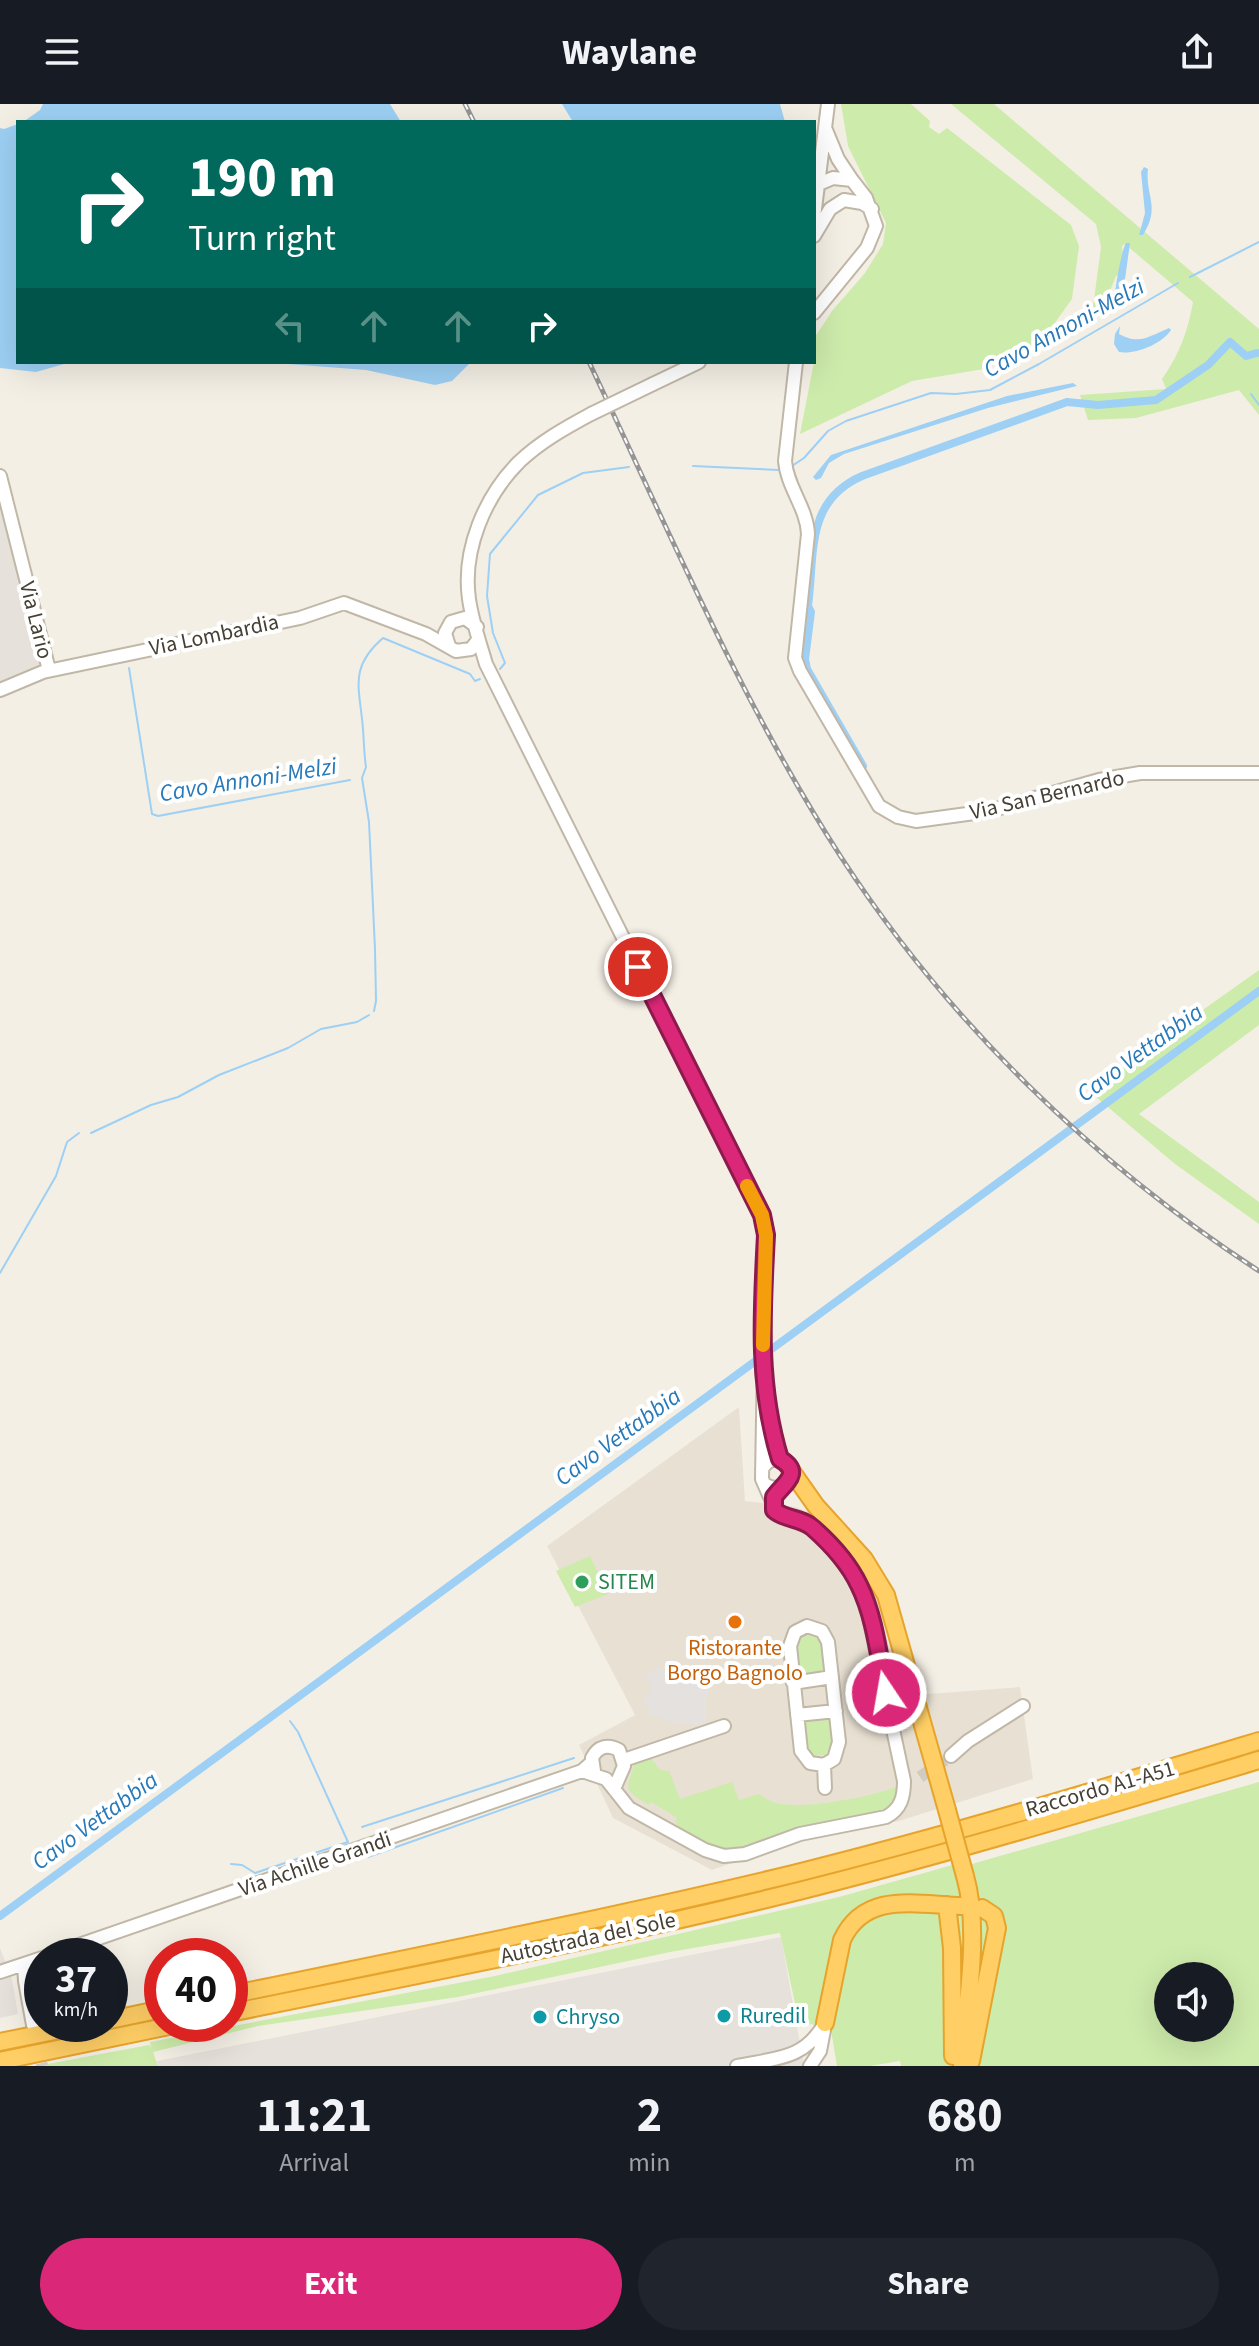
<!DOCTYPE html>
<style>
body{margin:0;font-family:"Source Sans 3",sans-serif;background:#20242c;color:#f1f3f6;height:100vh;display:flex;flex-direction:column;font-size:30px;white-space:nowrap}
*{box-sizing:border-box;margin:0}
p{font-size:26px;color:#9ea1a6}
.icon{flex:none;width:44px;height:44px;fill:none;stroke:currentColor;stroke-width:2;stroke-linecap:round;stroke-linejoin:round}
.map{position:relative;height:1962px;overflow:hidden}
.drawer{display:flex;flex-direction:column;background:#171b24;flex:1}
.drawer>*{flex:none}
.top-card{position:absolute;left:16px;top:16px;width:800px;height:244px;border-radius:0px;box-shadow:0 8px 32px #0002;background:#00695c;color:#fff;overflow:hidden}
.controls{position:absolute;left:1154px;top:1858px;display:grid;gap:16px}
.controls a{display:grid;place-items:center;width:80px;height:80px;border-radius:50%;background:#171b24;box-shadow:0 8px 32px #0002;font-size:40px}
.speed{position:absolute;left:24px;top:1834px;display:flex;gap:16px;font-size:40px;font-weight:700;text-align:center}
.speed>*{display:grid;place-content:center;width:104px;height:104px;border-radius:50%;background:#171b24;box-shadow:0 8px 32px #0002;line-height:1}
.speed small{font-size:20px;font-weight:400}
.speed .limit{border:12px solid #d22;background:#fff;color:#111}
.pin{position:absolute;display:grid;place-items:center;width:68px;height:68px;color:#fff;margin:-34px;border:4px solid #fff;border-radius:50%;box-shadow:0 2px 8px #0007}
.me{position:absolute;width:88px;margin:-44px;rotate:348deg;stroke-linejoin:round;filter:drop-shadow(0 0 6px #0008)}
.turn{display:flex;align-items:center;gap:28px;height:168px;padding:0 40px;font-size:36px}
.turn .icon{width:104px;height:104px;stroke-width:2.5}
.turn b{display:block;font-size:56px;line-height:68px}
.lanes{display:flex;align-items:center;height:76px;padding:0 40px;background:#0003;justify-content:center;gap:40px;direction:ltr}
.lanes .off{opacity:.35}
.eta{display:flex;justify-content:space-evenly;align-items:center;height:136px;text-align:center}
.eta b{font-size:48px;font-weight:700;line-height:56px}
.primary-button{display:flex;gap:16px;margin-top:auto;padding:16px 40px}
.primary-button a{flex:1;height:92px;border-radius:48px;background:#db2777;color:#fff;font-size:32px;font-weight:700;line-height:92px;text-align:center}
.primary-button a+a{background:#20242c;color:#f1f3f6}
header{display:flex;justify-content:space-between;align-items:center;height:104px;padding:0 40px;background:#171b24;font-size:36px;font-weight:700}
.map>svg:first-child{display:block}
.residential{fill:#e8e1d3}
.industrial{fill:#e6e1da}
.green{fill:#cdebab;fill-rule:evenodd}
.parking{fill:#e4e1de}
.water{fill:#9dd0f4}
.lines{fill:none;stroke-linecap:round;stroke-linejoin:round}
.stream{stroke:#9dd0f4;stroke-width:2}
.canal{stroke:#9dd0f4;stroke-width:8}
.minor-tunnel{stroke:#d1ccc2;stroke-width:12;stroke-dasharray:12 6;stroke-linecap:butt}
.minor-casing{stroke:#c0b7a7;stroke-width:16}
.highway-casing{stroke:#e7a42c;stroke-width:20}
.minor{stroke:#fff;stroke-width:12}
.highway{stroke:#ffce65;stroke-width:16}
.rail-casing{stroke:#959595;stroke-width:5}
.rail{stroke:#fff;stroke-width:2;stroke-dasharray:6;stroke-linecap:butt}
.minor-bridge-casing{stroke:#c0b7a7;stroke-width:16;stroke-linecap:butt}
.highway-bridge-casing{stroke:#e7a42c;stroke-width:20;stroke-linecap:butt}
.minor-bridge{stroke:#fff;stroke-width:12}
.highway-bridge{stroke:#ffce65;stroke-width:16}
.route-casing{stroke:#8e194d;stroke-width:20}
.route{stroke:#db2777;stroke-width:14}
.slow{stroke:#f59e0b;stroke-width:14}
.leisure-dot{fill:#2e9e5b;stroke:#fff;stroke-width:3}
.food-dot{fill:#e8710a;stroke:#fff;stroke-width:3}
.culture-dot{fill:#0f9aa8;stroke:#fff;stroke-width:3}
.labels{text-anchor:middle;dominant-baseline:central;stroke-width:8;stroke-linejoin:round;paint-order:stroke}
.street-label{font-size:22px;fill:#464034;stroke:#fff}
.leisure-label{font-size:22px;fill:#27864d;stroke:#fff;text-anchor:start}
.food-label{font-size:22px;fill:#c56008;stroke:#fff}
.culture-label{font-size:22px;fill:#0d838f;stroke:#fff;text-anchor:start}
.water-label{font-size:24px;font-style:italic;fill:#2779b9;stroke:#fff}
</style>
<header><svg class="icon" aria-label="menu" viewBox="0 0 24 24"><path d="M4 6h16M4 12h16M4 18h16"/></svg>Waylane<svg class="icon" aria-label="share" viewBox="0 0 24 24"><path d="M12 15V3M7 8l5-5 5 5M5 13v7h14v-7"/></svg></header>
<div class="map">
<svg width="1259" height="1962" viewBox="0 0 1259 1962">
<rect width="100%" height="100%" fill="#f4efe5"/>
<path class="residential" d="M 739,1303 L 745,1397 L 796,1403 L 811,1409 L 862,1462 L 879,1498 L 900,1596 L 928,1590 L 1020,1583 L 1033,1675 L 899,1717 L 801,1735 L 712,1766 L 613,1714 L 579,1641 L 635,1611 L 547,1442 Z"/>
<path class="industrial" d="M 0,372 L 49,566 L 0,589 Z
M 781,1833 L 804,1962 L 158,1962 L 157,1957 Z
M 0,1844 L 12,1875 L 18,1910 L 0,1914 Z"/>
<path class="green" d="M 841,0 L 911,0 L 930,17 L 929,23 L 939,30 L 947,24 L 1071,121 L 1079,142 L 1072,195 L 1041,238 L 984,265 L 912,277 L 800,330 L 814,258 L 815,233 L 832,207 L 865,169 L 883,140 L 886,119 L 848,42 Z
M 951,0 L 994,0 L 1259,225 L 1259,311 L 1239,286 L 1136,314 L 1088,316 L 1080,291 L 1166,285 L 1162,275 C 1179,251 1188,227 1193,198 L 1125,140 L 1122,142 L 1125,166 L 1116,172 L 1106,197 L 1092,211 L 1101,143 L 1096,120 Z
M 1259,866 L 1259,921 L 1139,1010 L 1259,1098 L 1259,1120 L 1175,1060 L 1089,987 Z
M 590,1452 L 608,1490 L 575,1503 L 556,1467 Z
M 809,1527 L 821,1534 L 825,1553 L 823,1556 L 830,1573 L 795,1577 L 799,1558 L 795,1540 L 798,1533 Z
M 834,1608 L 833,1623 L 830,1628 L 836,1630 L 826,1651 L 813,1651 L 807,1643 L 804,1633 L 808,1630 L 801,1628 L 799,1612 Z
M 651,1654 L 660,1666 L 669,1667 L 680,1695 L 732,1678 L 739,1696 L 759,1690 C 765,1693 770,1698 776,1699 C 804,1706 872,1693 899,1682 L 895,1700 L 885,1709 L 744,1744 C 714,1749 697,1738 675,1719 L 677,1714 L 651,1698 L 648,1701 C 621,1683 627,1687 634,1660 Z
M 1259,1678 L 1259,1962 L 901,1962 L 900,1957 L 870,1962 L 837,1962 L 831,1926 L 811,1920 L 800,1923 L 780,1829 L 670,1848 L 458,1893 L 258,1922 L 153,1948 L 158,1962 L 37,1962 L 149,1941 L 151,1944 L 150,1938 L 495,1872 L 839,1793 L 956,1760 L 958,1764 ZM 1168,1872 L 1220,1872 L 1220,1924 L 1168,1924 Z"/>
<path class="parking" d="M 657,1563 L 687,1580 L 707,1577 L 709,1591 L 706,1591 L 706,1621 L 668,1618 L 647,1609 L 650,1604 L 643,1599 L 652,1583 L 643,1575 Z"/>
<path class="water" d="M 43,0 L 390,0 L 401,18 L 23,18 L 40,6 Z
M 562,0 L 780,0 L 785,18 L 573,18 Z
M 18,20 L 18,258 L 71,258 L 36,268 L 0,264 L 0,24 L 4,25 Z
M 1144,63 L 1148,65 C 1145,92 1161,102 1143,131 L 1139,131 L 1145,109 L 1141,68 Z
M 1126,139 L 1130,139 L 1121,204 C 1117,199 1116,199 1115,192 C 1115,183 1122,145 1126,139 Z
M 1120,222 L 1119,230 C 1139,241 1148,233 1169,224 L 1171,226 C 1162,240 1135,251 1119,248 L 1114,240 L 1115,230 Z
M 262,258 L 471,258 L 452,277 L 435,281 L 366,266 Z
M 1073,279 L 1077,282 L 988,304 L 844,350 L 829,359 L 821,374 L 816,376 L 813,373 L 831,351 L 1007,292 Z"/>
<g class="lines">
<path class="stream" d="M 1190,173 L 1259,138
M 1251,290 L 1259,301
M 693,362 L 779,366
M 792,362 L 804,354 L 828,327 L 846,317 L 931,289 L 956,290 L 990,286 L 1039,260 L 1178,179
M 129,564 L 152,710 L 158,712 L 350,676
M 500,565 L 505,559 L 493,529 L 487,492 L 490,450 L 538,391 L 583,369 L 629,363
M 374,907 L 376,897 L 375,845 L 369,718 L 362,674 L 366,663 C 364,650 364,638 363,625 C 360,585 348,564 383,534 L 470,570 L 475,577 L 480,575
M 91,1029 L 151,1001 L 178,993 L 219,971 L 288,944 L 321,925 L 357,918 L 369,911
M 0,1169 L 56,1072 L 67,1038 L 79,1029
M 362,1723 L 574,1654
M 368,1753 L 563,1684
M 231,1760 L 242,1761 L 255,1769 L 348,1738 L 298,1628 L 290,1617"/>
<path class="canal" d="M 863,662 L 807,565 L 805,555 L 811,508 L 808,502 C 815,449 805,397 862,372 L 1067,298 L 1098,301 L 1156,296 L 1208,261 L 1230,238 L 1246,252 L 1257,249
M 0,1812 L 1259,887"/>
<path class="minor-tunnel" d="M 920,1673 L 951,1652
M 33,1924 L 42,1962"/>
<defs>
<path id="minor" d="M 826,26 L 838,55 L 852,76
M 814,113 L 828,0
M 814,132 L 830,105 L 844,96 L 862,99 L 872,105
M 814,209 L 867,144 L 876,122 L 866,94 L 852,76 L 833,74 L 819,80
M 796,258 L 785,357 C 787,383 807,404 808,430 L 795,554 L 800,567 L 879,702 L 898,713 L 916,717 L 989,707 L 1099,676 L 1140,669 L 1259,669
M 653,280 L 699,258
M 0,372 L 49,566
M 449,542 L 445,529 L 451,518 L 465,514 L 477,523
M 0,586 L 43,568 L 300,514 L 344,499 L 426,530 L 456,547 L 471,545 L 478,536
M 767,1304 L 780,1355
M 762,1365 C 776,1342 803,1364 783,1383 L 773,1384 L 766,1381
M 807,1522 L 822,1527 L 828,1538 L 839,1638 L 834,1655 L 824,1661 L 810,1659 L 801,1647 L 790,1542 L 795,1528 Z
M 793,1579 L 832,1573
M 797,1611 L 836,1607
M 951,1652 L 968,1637 L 1023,1602
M 624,1656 L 724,1622
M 824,1661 L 825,1684
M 582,1667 L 606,1675 L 629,1704 L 705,1746 L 724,1752 L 745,1750 L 800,1730 L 886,1713 C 901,1705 904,1693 904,1677 L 866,1499 C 859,1474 829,1432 807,1418 C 798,1413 786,1414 777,1409 L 762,1375 L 766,1131 L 762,1111 L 486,560 C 480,539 472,517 469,495 C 462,446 485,392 519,358 C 540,338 565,324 591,310
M 594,1667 L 592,1654 C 598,1642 608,1640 619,1646 L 624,1662 L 614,1685
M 47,1852 L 582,1667 L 591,1659
M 24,1860 L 25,1877 L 33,1921
M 0,1868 L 42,1854
M 737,1962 C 776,1954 804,1956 825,1919
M 810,1962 L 820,1947 L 824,1926"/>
<path id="highway" d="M 790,1365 L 816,1402 L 864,1455 L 886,1491 L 947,1706
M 947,1801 L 952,1844 L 953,1952
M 230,1891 C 418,1852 606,1815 793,1770 C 950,1731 1104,1684 1259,1637
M 230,1909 C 420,1870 611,1834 799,1787 C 954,1748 1106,1702 1259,1656
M 110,1916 L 162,1905
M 825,1919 L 842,1836 C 865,1786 918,1801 962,1802
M 0,1938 L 89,1920
M 0,1957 L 179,1920
M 971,1957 L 997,1824 L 994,1812 L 982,1804
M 962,1962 C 966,1904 981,1827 965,1772"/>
</defs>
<use href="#minor" class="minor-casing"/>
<use href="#highway" class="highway-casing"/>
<use href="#minor" class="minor"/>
<use href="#highway" class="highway"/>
<defs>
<path id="rail" d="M 465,0 L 474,18
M 589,258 C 668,425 741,598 841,753 C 948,918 1095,1060 1259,1167"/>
</defs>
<use href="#rail" class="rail-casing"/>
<use href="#rail" class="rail"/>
<defs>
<path id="minor-bridge" d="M 591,310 L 653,280"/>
<path id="highway-bridge" d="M 947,1706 L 965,1772"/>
</defs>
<use href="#minor-bridge" class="minor-bridge-casing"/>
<use href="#highway-bridge" class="highway-bridge-casing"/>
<use href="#minor-bridge" class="minor-bridge"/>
<use href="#highway-bridge" class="highway-bridge"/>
</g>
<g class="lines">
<defs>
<path id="route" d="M 638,863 L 762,1111 L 766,1131 C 762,1208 757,1280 780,1355 C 804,1369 783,1380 774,1393 L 774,1406 C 785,1416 801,1413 813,1424 C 830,1439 849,1460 859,1481 C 875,1513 879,1554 886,1589"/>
</defs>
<use href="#route" class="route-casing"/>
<use href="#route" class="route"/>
<path class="slow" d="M 747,1082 L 762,1111 L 766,1131 L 763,1241"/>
</g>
<circle class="leisure-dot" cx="582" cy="1478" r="8"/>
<circle class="food-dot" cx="735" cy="1518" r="8"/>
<g class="culture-dot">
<circle cx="724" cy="1912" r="8"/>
<circle cx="540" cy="1913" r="8"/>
</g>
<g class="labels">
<g class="street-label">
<text transform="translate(36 516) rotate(76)">Via Lario</text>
<text transform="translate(214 531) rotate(-12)">Via Lombardia</text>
<text transform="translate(1047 691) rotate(-13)">Via San Bernardo</text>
<text transform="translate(1100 1685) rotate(-16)">Raccordo A1-A51</text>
<text transform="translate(315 1760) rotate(-19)">Via Achille Grandi</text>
<text transform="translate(588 1834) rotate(-12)">Autostrada del Sole</text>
</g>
<g class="leisure-label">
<text x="598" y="1478">SITEM</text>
</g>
<g class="food-label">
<text x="735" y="1544">Ristorante<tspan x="735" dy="25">Borgo Bagnolo</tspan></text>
</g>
<g class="culture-label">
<text x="740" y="1912">Ruredil</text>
<text x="556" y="1913">Chryso</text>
</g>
<g class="water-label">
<text transform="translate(1064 224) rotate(-29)">Cavo Annoni-Melzi</text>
<text transform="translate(248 676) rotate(-9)">Cavo Annoni-Melzi</text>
<text transform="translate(1140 949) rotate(-36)">Cavo Vettabbia</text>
<text transform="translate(618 1333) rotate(-36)">Cavo Vettabbia</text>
<text transform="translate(95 1717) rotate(-36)">Cavo Vettabbia</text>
</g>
</g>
</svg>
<div class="controls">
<a><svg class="icon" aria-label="sound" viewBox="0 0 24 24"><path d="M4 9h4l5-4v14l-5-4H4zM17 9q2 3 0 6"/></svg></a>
</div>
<div class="speed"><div>37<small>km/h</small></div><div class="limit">40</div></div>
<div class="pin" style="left:638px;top:863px;background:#d93025"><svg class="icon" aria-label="arrive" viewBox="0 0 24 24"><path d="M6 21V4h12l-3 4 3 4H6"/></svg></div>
<svg class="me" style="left:886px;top:1589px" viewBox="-20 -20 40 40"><circle r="17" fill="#db2777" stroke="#fff" stroke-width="3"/><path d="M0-11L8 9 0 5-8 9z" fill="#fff"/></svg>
<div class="top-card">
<div class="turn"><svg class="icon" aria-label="right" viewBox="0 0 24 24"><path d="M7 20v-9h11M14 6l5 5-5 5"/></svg><div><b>190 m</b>Turn right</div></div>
<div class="lanes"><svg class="icon off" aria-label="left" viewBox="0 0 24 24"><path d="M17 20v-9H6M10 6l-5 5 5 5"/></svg><svg class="icon off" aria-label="ahead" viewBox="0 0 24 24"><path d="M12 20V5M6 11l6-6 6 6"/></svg><svg class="icon off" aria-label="ahead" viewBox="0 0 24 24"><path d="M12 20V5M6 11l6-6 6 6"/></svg><svg class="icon" aria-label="right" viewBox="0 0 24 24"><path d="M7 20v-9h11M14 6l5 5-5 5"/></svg></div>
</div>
</div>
<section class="drawer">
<div class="eta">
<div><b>11:21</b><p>Arrival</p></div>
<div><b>2</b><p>min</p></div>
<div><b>680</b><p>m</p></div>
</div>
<div class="primary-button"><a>Exit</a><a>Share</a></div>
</section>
